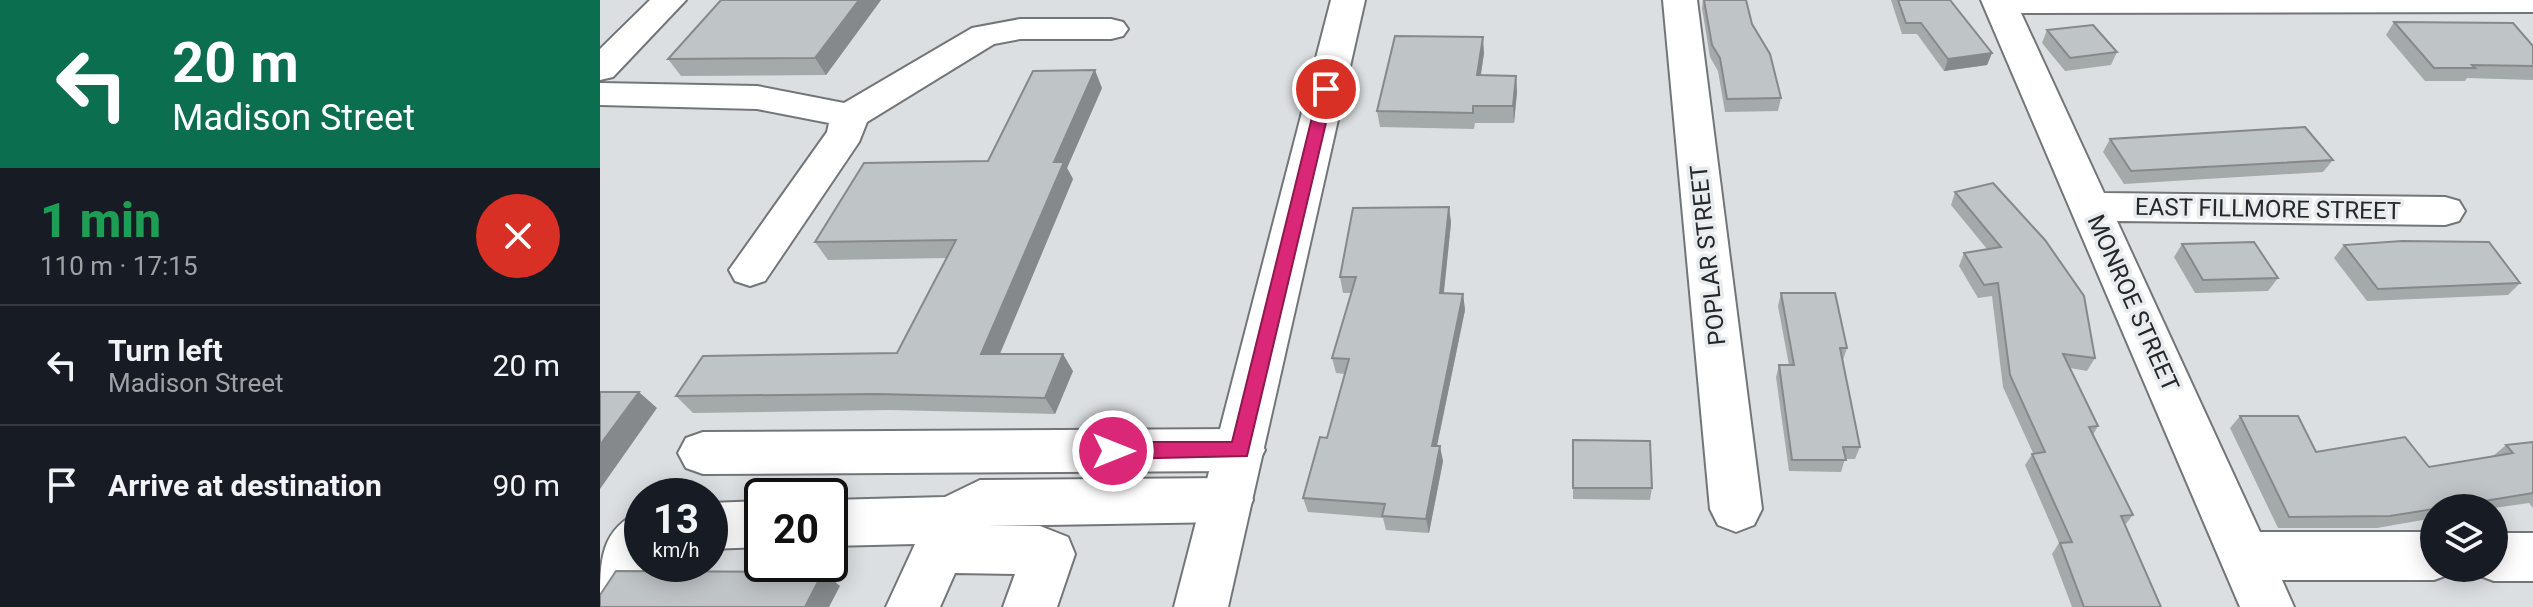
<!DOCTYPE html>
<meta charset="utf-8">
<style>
body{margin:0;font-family:Roboto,sans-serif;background:#242831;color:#f1f3f6;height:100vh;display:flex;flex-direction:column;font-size:30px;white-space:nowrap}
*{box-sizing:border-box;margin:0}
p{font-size:26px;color:#9ea1a6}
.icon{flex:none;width:44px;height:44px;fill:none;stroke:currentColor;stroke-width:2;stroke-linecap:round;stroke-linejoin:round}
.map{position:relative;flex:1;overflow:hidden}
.sheet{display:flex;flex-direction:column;background:#171b24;width:600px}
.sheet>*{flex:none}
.guide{background:#0b6e4f;color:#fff;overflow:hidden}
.controls{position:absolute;left:1820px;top:494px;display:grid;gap:16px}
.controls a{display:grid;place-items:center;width:88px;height:88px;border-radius:50%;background:#171b24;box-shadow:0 4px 20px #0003;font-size:40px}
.speed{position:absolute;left:24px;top:478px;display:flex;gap:16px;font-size:40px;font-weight:700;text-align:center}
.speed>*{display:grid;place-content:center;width:104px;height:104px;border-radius:50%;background:#171b24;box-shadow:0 4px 20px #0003;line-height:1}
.speed small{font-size:20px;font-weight:400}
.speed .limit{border:4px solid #111;border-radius:12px;background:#fff;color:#111}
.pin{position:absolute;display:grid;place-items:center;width:68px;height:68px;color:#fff;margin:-34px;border:4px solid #fff;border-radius:50%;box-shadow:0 2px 8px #0007}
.me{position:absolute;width:88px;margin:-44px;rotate:90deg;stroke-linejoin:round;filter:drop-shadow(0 0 6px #0008)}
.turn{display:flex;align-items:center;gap:28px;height:168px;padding:0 40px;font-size:36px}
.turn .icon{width:104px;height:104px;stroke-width:2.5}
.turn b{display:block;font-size:56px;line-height:68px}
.round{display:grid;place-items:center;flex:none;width:84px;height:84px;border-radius:42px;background:#242831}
.headline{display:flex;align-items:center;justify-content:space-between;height:136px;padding:0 40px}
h1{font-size:48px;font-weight:800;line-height:60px;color:#1e9e55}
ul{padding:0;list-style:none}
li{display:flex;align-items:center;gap:24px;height:120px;padding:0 40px;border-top:2px solid #363941}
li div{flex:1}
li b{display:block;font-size:30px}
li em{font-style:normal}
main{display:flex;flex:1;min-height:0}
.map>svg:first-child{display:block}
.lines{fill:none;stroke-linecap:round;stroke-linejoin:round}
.minor-casing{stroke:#727678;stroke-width:4}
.major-casing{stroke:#727678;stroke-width:4}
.minor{fill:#fff;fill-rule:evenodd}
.major{fill:#fff;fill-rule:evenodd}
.wall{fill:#a4a9aa}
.shaded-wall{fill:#86898b}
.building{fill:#bfc4c6;stroke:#86898b;stroke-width:2}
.route{fill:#db2777;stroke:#8e194d;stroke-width:2}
.labels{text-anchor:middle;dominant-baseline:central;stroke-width:7;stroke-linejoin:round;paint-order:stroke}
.street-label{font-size:24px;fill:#262728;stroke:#e8ecef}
</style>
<main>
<section class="sheet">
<div class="guide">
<div class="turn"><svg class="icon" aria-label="left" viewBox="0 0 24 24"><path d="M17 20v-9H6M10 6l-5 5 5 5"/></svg><div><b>20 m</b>Madison Street</div></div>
</div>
<div class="headline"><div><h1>1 min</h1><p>110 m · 17:15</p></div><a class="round" style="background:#d93025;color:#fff"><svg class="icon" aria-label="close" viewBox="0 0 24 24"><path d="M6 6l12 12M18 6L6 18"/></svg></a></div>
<ul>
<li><svg class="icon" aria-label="left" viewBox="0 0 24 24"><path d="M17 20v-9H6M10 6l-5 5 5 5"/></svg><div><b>Turn left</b><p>Madison Street</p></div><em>20 m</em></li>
<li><svg class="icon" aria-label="arrive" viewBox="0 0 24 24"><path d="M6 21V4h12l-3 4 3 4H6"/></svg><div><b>Arrive at destination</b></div><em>90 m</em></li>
</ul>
</section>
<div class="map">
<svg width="1933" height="607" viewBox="0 0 1933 607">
<rect width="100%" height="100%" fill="#dbdfe1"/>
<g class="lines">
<defs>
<path id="minor" d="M 50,0 L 86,0 L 13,77 L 0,80 L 0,49 Z
M 1063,0 L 1097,0 L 1162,509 L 1154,525 L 1136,532 L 1118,525 L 1110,509 Z
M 1381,0 L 1933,0 L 1933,12 L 1421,13 L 1504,193 L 1845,197 L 1859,201 L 1865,211 L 1859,221 L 1845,225 L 1517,221 L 1660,532 L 1834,532 L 1834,568 L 1855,568 L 1853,573 L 1834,580 L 1682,580 L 1694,607 L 1640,607 Z
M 420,19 L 511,19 L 523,22 L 528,29 L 523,36 L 511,39 L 420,39 L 394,44 L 267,122 L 259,142 L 165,281 L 150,286 L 135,281 L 129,270 L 227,132 L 229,123 L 157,109 L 0,105 L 0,83 L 157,86 L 244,103 L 372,28 Z
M 640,429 L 657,435 L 665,450 L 657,465 L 640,471 L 103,474 L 86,468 L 78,453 L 86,438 L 103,432 Z
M 627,478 L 645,484 L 653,500 L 645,516 L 627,522 L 387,526 L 440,526 L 468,537 L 475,554 L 457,607 L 403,607 L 415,574 L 355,573 L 340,607 L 286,607 L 315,544 L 230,546 L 230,500 L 345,497 L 380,480 Z
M 162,501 L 162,547 L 110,549 L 110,503 Z
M 42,510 L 42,564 L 46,564 L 19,607 L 0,607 C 0,558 0,530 42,510 Z
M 1894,533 L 1933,533 L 1933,581 L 1894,581 L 1875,574 L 1872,568 L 1894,568 Z"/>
<path id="major" d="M 731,0 L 765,0 L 628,607 L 574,607 Z"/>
</defs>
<use href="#minor" class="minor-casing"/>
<use href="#major" class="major-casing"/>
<use href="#minor" class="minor"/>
<use href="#major" class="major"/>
</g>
<path class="wall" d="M 121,0 L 281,0 L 226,75 L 81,76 L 68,59 Z
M 1103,0 L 1146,0 L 1152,24 L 1181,98 L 1178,111 L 1125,112 L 1118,71 L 1110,57 L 1102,8 Z
M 1291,0 L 1350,0 L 1392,53 L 1387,65 L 1344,71 L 1317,34 L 1302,34 Z
M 1794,22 L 1933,46 L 1933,80 L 1867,78 L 1865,81 L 1825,81 L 1786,35 Z
M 1447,30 L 1517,52 L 1511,65 L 1465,71 L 1442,43 Z
M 884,53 L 881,75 L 916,76 L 917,92 L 914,123 L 875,123 L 874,129 L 780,127 L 777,111 Z
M 502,88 L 467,168 L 473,179 L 400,354 L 473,371 L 455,414 L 290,410 L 93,413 L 76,396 L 297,353 L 346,258 L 228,260 L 215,242 L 388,161 Z
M 1510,139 L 1733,160 L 1723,172 L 1524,184 L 1503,152 Z
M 1355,192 L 1495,358 L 1487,371 L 1470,368 L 1498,426 L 1493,435 L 1533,515 L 1525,525 L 1561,607 L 1472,607 L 1452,554 L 1459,543 L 1425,465 L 1433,453 L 1403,387 L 1392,296 L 1378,298 L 1359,266 L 1364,253 L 1387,249 L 1351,205 Z
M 849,207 L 851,223 L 844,293 L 863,294 L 865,310 L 837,446 L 843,461 L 829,533 L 786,530 L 783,518 L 708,512 L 703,498 L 727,438 L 745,374 L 736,373 L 732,358 L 751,293 L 743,293 L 740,277 Z
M 1582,244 L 1678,278 L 1668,291 L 1595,293 L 1574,257 Z
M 1744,245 L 1920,283 L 1908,295 L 1767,301 L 1734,258 Z
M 1181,293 L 1247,348 L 1243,360 L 1260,447 L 1255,459 L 1245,459 L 1241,472 L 1189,471 L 1176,377 L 1179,365 L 1189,365 L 1178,306 Z
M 1640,416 L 1716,452 L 1829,467 L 1893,456 L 1906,445 L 1933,442 L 1933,508 L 1929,503 L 1894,508 L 1834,508 L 1834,518 L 1777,528 L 1678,528 L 1630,428 Z
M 973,440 L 1052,488 L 1050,500 L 973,499 Z"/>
<path class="shaded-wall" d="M 259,0 L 281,0 L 226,75 L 215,58 Z
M 883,37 L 884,53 L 878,92 L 877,75 Z
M 1392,53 L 1387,65 L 1344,71 L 1348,59 Z
M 495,70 L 502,88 L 467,168 L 473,179 L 393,370 L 381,354 L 454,162 Z
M 916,76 L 917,92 L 914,123 L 913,106 Z
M 849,207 L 851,223 L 842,308 L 840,293 Z
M 863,294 L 865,310 L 834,460 L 832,446 Z
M 463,354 L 473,371 L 455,414 L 445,398 Z
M 39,392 L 57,408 L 0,489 L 0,445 Z
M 840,446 L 843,461 L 829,533 L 826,519 Z
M 223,572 L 240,586 L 229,607 L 205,607 Z"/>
<path class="building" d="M 121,0 L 259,0 L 215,58 L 68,59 Z
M 1104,0 L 1146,0 L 1152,24 L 1170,54 L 1181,98 L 1127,99 L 1120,58 L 1112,45 Z
M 1298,0 L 1350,0 L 1392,53 L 1348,59 L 1321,23 L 1306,23 Z
M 1794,22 L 1913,23 L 1933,46 L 1933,66 L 1872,65 L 1875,68 L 1834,68 Z
M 1493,25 L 1517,52 L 1470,58 L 1447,30 Z
M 795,36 L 883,37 L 877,75 L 916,76 L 913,106 L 873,106 L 873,113 L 777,111 Z
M 495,70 L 454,162 L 464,162 L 381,354 L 463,354 L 445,398 L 276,394 L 76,396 L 103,356 L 297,353 L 356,240 L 215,242 L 264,163 L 388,161 L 433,71 Z
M 1705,127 L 1733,160 L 1531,171 L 1510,139 Z
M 1393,183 L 1445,240 L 1484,296 L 1495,358 L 1463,354 L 1498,426 L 1489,427 L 1533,515 L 1521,516 L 1561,607 L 1484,607 L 1460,543 L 1472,542 L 1432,454 L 1445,452 L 1410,375 L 1398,283 L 1384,285 L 1364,253 L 1401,247 L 1355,192 Z
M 849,207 L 840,293 L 863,294 L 832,446 L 840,446 L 826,519 L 782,516 L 785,504 L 703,498 L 720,437 L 727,438 L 749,359 L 732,358 L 756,277 L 740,277 L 753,208 Z
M 1802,241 L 1889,242 L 1920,283 L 1778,289 L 1744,245 Z
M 1654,242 L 1678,278 L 1603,280 L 1582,244 Z
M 1181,293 L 1235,293 L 1247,348 L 1240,348 L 1260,447 L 1243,447 L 1246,460 L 1192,460 L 1179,365 L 1194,365 Z
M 0,392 L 39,392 L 0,445 Z
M 1640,416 L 1698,416 L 1716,452 L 1805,437 L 1829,467 L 1913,453 L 1906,445 L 1933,442 L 1933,493 L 1842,508 L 1834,508 L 1834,509 L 1790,516 L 1689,517 Z
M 973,440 L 1050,441 L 1052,488 L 973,488 Z
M 16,571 L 223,572 L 205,607 L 0,607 L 0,595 Z"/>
<path class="route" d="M 726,84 L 734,89 L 647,456 L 513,459 L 506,457 L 503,451 L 506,445 L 513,442 L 632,442 L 719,89 Z"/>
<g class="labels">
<g class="street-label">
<text transform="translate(1668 209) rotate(1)">EAST FILLMORE STREET</text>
<text transform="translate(1108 255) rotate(-96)">POPLAR STREET</text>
<text transform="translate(1533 303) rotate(66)">MONROE STREET</text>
</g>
</g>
</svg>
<div class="controls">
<a><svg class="icon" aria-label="layers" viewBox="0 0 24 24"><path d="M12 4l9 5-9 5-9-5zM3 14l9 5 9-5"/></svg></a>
</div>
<div class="speed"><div>13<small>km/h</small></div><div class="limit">20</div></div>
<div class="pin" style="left:726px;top:89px;background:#d93025"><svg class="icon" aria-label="arrive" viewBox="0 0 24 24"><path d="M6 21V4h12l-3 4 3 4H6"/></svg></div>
<svg class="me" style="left:513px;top:451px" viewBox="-20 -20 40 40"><circle r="17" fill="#db2777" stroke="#fff" stroke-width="3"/><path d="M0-11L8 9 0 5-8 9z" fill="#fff"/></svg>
</div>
</main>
